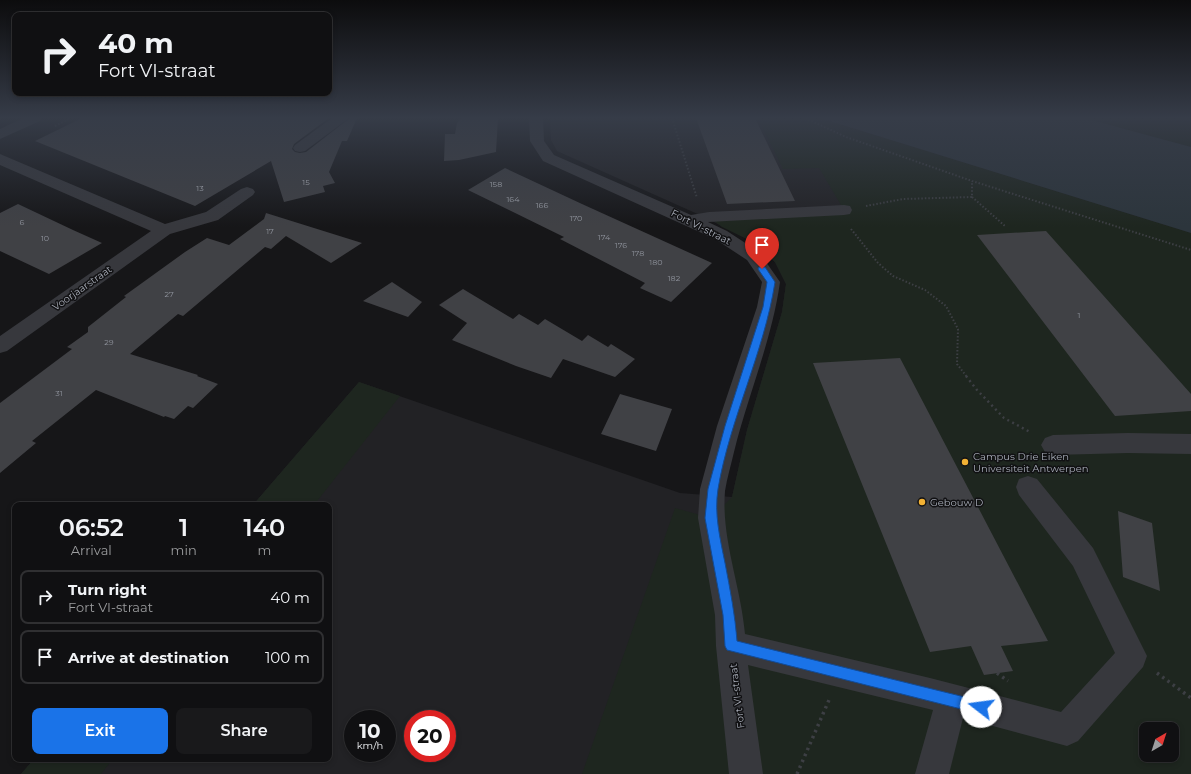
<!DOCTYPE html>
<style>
body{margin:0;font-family:Montserrat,sans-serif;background:#19191b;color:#f1f3f6;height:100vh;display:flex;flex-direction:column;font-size:15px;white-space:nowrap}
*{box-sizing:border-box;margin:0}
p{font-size:13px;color:#9c9d9f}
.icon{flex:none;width:22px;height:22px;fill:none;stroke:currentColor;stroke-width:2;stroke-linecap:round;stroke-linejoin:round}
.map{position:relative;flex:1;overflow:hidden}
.sheet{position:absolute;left:12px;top:502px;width:320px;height:260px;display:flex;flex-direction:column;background:#101012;border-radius:8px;box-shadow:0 2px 6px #0003,0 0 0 1px #303032}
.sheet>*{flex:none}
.top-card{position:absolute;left:12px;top:12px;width:320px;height:84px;border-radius:8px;box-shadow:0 2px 6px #0003,0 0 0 1px #303032;background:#101012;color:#f1f3f6;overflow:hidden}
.needle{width:26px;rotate:39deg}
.fabs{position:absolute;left:1139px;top:722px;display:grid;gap:8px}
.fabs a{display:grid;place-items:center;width:40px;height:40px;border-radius:8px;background:#101012;box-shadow:0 2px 6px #0003,0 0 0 1px #303032;font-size:20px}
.speed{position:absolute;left:344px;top:710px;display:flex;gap:8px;font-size:20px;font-weight:700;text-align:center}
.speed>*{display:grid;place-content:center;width:52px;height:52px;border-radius:50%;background:#101012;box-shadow:0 2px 6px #0003,0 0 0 1px #303032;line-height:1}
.speed small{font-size:10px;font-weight:400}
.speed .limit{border:6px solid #d22;background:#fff;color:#111}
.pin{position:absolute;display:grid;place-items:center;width:34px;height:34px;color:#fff;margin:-41px -17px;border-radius:50% 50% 50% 0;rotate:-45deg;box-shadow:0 0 4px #0007}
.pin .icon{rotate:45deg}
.me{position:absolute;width:44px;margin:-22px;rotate:285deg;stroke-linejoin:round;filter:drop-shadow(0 0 3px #0008)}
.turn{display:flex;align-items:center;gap:14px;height:84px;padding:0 20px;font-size:18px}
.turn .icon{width:52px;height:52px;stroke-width:2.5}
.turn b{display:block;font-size:28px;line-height:34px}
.eta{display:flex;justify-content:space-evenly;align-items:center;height:68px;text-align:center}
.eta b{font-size:24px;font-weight:600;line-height:28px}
.button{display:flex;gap:8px;margin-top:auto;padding:8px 20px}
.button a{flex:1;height:46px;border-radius:8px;background:#1a73e8;color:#fff;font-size:16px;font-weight:600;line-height:46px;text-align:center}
.button a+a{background:#19191b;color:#f1f3f6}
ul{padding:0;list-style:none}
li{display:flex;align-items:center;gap:12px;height:54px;margin:0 8px 6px;padding:0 12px;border:2px solid #303032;border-radius:8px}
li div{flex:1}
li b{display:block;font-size:15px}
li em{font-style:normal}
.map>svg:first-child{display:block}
.built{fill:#222225;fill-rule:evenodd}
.green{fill:#1e261f;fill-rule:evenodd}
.water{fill:#2c353c}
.building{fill:#404145}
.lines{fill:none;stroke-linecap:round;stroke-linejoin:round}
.path-far2{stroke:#3d3f44;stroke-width:2;stroke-dasharray:1.5 2;stroke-linecap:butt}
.path-far1{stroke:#3d3f44;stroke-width:2.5;stroke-dasharray:2 3.5;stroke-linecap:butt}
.path{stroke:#3d3f44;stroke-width:3.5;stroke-dasharray:2.5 4;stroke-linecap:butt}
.minor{fill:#37383d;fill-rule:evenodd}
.route{fill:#1a73e8;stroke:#114b97}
.poi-dot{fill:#f2b134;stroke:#111113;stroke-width:1.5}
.labels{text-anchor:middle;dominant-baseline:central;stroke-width:3;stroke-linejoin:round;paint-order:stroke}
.number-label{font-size:8px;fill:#8e929b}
.street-label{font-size:10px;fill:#a8adb8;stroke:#111113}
.poi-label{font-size:10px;fill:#a8adb8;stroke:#111113;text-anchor:start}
</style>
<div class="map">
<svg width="1191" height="774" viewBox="0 0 1191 774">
<rect width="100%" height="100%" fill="#161618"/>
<path class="built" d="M 550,118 L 1191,118 L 1191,774 L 21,774 L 34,759 L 329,759 L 329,505 L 253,505 L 359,382 L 680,493 L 732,497 L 747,430 L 782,312 L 786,284 L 775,262 L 751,241 L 702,216 L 557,151 L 551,140 ZM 353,719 L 387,719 L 387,753 L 353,753 ZM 413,719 L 447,719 L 447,753 L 413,753 ZM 1146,729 L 1172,729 L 1172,755 L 1146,755 Z"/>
<path class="green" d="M 758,118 L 820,118 L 1191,233 L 1191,774 L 582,774 L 675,508 L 711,518 L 732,497 L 747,430 L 782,312 L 786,284 L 775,262 L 751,241 L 722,227 L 709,217 L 844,210 L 819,168 L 783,169 ZM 1146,729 L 1172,729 L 1172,755 L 1146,755 Z
M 1084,118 L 1191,118 L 1191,147 Z
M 359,382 L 400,396 L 314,505 L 253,505 Z
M 34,759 L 113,759 L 101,774 L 21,774 Z"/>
<path class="water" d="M 820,118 L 1084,118 L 1191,147 L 1191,233 Z"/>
<path class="building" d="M 82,118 L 329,118 L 294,144 L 292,149 L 295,152 L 300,153 L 306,152 L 350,118 L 357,118 L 347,141 L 342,141 L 329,172 L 335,183 L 323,186 L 325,192 L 284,202 L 271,161 L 195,206 L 35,141 Z
M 461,118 L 498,118 L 496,152 L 459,160 L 444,161 L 445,134 L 455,134 L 457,123 Z
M 696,118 L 755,118 L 795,201 L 727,204 Z
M 505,168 L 582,204 L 712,263 L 671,302 L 640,288 L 645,283 L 560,239 L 564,237 L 468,190 Z
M 18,204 L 73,230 L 102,243 L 49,274 L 0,251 L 0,213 Z
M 266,213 L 362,243 L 331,263 L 286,236 L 271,249 L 265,247 L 183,316 L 178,314 L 130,354 L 198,375 L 197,376 L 218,384 L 193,408 L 188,406 L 174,419 L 165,416 L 164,417 L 96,390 L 32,441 L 36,443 L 0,473 L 0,403 L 72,349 L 67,347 L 88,332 L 88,327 L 126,297 L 124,296 L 185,252 L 207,238 L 229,245 L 264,219 Z
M 1046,231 L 1191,394 L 1191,411 L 1115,416 L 977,235 Z
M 392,282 L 422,302 L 408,317 L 363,301 Z
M 463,289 L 513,319 L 519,314 L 538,325 L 545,319 L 582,341 L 588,335 L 608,347 L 611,344 L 635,359 L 615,377 L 563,359 L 551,378 L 516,366 L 452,340 L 467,323 L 439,305 Z
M 900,358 L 1048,641 L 1001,646 L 1013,671 L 984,675 L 971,646 L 930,652 L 813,363 Z
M 620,394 L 672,409 L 656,451 L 601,434 Z
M 1118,511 L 1152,523 L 1160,591 L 1123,577 Z"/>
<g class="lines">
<path class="path-far2" d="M 635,118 L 636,121
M 672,118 L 697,198
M 805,118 L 846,137 L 972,181 L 1191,250
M 1182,118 L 1191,120
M 55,126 L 71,118
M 972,197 L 1005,226
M 866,206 L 903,199 L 972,197 L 972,181
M 851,229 L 878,263 L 893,276 L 925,290 L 946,306 L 958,329 L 957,364 L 967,377"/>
<path class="path-far1" d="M 966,376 L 977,390 L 1004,418 L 1030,432"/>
<path class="path" d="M 997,673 L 1008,681
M 1157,673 L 1191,698
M 797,774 L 829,700"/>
<path class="minor" d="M 23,118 L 42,118 L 40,121 L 0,139 L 0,129 Z
M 332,118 L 349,118 L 305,151 L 300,152 L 295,151 L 293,148 L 295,145 Z
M 529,118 L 543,118 L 544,141 L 554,155 L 691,215 L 709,212 L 844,205 L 850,206 L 852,210 L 850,214 L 844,215 L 708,222 L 727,231 L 759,252 L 780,282 C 772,340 748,395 734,452 C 731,465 727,478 725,491 C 721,539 741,586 745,634 L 930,678 L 1061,712 L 1115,653 L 1073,566 L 1019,495 L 1016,487 L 1019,479 L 1028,476 L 1037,479 L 1093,548 L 1147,656 L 1143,667 L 1078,741 L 1067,746 L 963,718 L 949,774 L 915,774 L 933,710 L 748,665 L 763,774 L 729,774 L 716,646 L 715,615 L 698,518 L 700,489 L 717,426 L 757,307 L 762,282 L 747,260 L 715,239 L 543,161 L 530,141 Z
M 0,154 L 165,224 L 206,212 L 241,189 L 247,187 L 253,189 L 255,192 L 253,195 L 218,220 L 170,234 L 7,351 L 0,353 L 0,336 L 151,231 L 0,165 Z
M 1128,433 L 1191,434 L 1191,454 L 1128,453 L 1053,455 L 1045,452 L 1041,445 L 1045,438 L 1053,435 Z"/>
</g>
<linearGradient id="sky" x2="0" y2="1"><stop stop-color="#0c0c0d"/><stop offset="0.52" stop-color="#363c48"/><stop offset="1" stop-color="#363c48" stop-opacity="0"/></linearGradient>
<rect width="1191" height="227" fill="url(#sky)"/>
<path class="route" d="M 759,267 L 765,267 L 775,282 C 764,353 730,418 718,489 C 714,514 720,538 725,563 C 730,589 735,615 737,641 L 981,701 L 986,703 L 988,707 L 986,712 L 981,714 L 727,650 L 725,646 L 723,615 L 705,518 L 708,489 L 725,426 L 763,307 L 767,282 L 758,269 Z"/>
<g class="poi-dot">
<circle cx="965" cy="462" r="4"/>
<circle cx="922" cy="502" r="4"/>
</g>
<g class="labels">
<g class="number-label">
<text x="306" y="182">15</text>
<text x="496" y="184">158</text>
<text x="200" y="188">13</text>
<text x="513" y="199">164</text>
<text x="542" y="205">166</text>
<text x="576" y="218">170</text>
<text x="22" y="222">6</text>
<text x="270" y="231">17</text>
<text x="604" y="237">174</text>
<text x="45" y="238">10</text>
<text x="621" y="245">176</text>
<text x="638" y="253">178</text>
<text x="656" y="262">180</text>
<text x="674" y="278">182</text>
<text x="169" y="294">27</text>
<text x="1079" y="315">1</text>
<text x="109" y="342">29</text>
<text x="59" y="393">31</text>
</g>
<g class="street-label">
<text transform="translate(701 227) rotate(27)">Fort VI-straat</text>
<text transform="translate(82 288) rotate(-35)">Voorjaarstraat</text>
<text transform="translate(737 696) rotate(-97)">Fort VI-straat</text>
</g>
<g class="poi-label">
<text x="973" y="456">Campus Drie Eiken<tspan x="973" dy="12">Universiteit Antwerpen</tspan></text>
<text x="930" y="502">Gebouw D</text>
</g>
</g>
</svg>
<div class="fabs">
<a><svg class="needle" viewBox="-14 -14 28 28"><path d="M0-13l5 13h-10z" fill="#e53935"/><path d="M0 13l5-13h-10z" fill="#9c9d9f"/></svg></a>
</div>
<div class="speed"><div>10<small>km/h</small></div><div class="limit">20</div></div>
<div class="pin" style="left:762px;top:269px;background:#d93025"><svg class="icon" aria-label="arrive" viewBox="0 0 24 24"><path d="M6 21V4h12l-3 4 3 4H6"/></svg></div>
<svg class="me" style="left:981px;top:707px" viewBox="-20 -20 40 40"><circle r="19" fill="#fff"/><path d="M0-13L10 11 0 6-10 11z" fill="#1a73e8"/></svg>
<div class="top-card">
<div class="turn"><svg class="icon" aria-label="right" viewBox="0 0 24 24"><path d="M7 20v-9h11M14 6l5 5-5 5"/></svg><div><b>40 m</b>Fort VI-straat</div></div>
</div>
<section class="sheet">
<div class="eta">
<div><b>06:52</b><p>Arrival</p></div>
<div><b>1</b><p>min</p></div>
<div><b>140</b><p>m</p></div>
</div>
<ul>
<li><svg class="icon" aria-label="right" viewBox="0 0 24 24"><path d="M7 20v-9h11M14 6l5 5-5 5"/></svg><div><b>Turn right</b><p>Fort VI-straat</p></div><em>40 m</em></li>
<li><svg class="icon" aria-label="arrive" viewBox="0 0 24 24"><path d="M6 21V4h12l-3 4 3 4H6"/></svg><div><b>Arrive at destination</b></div><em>100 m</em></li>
</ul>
<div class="button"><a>Exit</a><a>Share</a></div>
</section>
</div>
